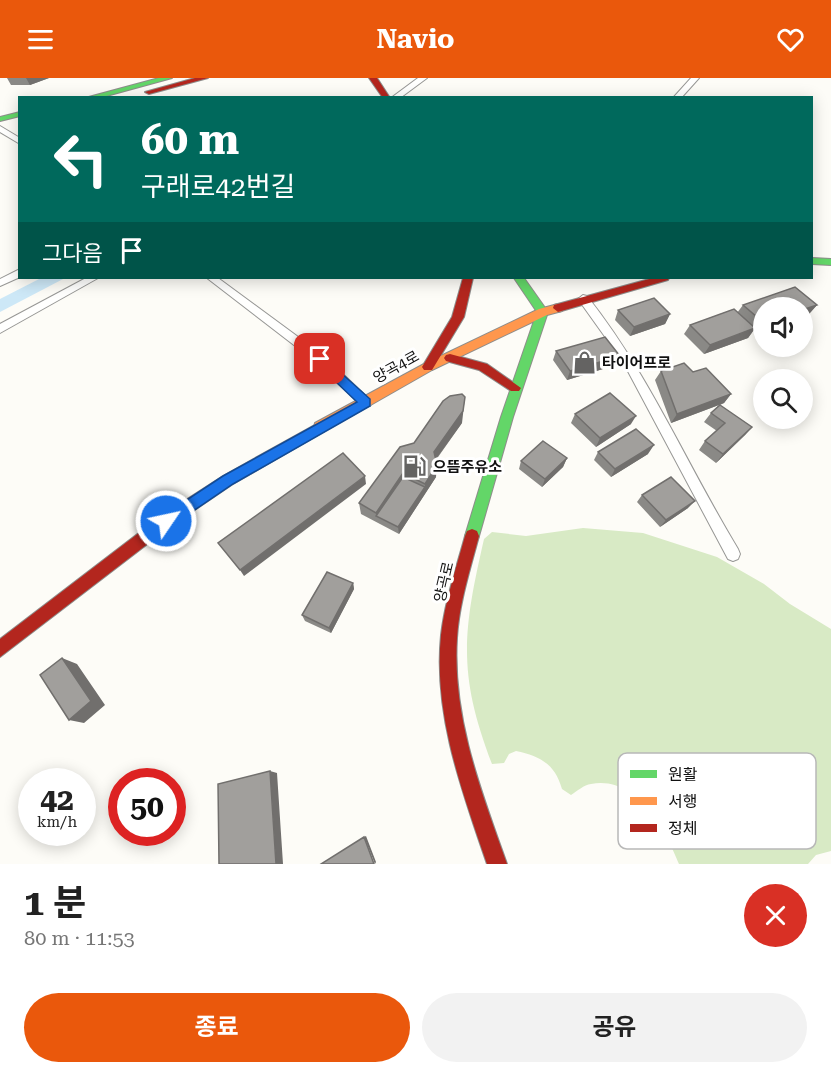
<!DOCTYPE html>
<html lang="ko">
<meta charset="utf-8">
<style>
body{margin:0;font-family:"Roboto Serif","Noto Sans KR",serif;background:#f2f2f2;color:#222;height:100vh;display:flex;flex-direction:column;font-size:22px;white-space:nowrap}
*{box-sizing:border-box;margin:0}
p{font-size:20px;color:#767676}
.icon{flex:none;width:33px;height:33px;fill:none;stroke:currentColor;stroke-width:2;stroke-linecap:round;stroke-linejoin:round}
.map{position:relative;height:786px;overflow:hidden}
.drawer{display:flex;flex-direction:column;background:#fff;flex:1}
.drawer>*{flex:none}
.hud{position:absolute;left:18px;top:18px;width:795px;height:183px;border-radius:0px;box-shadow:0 3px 15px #0003;background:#00695c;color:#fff;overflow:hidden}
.controls{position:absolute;left:753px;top:219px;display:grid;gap:12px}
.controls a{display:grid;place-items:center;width:60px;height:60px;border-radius:50%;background:#fff;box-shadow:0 3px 15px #0003;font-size:30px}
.speed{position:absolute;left:18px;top:690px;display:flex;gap:12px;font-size:30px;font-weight:700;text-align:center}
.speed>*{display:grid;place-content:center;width:78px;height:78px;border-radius:50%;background:#fff;box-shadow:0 3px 15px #0003;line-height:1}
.speed small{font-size:15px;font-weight:400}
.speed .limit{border:9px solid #d22;background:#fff;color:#111}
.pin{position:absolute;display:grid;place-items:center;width:51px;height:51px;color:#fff;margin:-26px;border-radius:12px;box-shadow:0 3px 9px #0006}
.me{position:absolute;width:66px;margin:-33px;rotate:56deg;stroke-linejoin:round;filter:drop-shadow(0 0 4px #0008)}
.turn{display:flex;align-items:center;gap:21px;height:126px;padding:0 24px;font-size:27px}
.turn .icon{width:78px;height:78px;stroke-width:2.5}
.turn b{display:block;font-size:42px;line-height:51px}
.then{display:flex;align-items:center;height:57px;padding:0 24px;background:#0003;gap:12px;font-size:22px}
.round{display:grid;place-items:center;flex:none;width:63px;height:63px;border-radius:32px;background:#f2f2f2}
.overview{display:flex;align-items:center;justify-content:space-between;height:102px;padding:0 24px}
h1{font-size:36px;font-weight:700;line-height:45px}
.button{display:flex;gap:12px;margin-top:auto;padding:12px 24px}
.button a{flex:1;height:69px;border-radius:36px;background:#ea580c;color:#fff;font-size:24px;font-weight:700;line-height:69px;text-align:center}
.button a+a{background:#f2f2f2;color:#222}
header{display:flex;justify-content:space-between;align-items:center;height:78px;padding:0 24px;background:#ea580c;color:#fff;font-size:27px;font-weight:700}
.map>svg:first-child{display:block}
.forest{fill:#d8eac5}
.water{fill:#cde8f7}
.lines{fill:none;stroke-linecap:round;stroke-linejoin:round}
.lane-casing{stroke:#979795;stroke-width:2}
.fast-casing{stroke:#8e8d8b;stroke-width:2}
.slow-casing{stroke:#8e8d8b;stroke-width:2}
.jam-casing{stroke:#8e8d8b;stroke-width:2}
.lane{fill:#fffffe;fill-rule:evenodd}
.fast{fill:#63d668;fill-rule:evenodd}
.slow{fill:#ff974d;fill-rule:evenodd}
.jam{fill:#b3261e;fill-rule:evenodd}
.wall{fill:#8a8986}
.shaded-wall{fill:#716f6d}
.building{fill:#a19f9c;stroke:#716f6d;stroke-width:1.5}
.route{fill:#1a73e8;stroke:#114b97;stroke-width:1.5}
.labels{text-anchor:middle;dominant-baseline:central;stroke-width:6;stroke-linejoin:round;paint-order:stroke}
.poi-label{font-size:15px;font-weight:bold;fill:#111;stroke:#fff;text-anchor:start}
.street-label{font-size:15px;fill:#111;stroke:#fff}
.key{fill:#fff;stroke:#b8b8b8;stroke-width:1.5}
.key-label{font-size:16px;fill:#111}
</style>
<header><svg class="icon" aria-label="menu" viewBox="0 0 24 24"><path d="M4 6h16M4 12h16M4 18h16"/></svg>Navio<svg class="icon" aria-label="heart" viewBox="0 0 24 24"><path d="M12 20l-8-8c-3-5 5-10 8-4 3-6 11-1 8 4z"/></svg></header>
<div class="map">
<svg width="831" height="786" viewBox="0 0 831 786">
<rect width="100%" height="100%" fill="#fdfcf7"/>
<path class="forest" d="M 583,450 L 643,455 L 717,479 L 764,506 L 790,526 L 831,551 L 831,773 L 816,777 L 808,786 L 679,786 C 666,753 637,697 591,706 C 584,707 577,713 571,717 L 562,711 C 555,686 540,678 516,673 L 509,676 L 504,685 L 492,686 C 457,595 463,553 484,461 L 492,454 L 526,458 Z"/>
<path class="water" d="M 41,200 L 65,200 L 0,234 L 0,221 Z"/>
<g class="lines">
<defs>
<path id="lane" d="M 418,0 L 427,0 L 400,20 L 391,20 Z
M 691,0 L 699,0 L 681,20 L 673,20 Z
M 0,48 L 20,60 L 20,66 L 0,54 Z
M 20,191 L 20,199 L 0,208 L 0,201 Z
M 86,200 L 98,200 L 0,255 L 0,246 Z
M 207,200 L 218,200 L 324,278 L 370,322 L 372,325 L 370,328 L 362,328 L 316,284 Z
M 583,217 L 587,218 C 649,296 687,387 738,471 L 740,476 L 738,481 L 733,483 L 728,481 L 623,284 L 578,221 Z"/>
<path id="fast" d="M 159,0 L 172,0 L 99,20 L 85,20 Z
M 20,34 L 20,38 L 0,43 L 0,39 Z
M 812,180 L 831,181 L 831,187 L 812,186 Z
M 514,200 L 524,200 L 548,234 L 513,339 L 479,458 L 477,463 L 472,465 L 467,463 L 465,458 L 501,339 L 537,234 Z"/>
<path id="slow" d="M 558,226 L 562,227 L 562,233 L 547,237 L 432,292 L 325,353 L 320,354 L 314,349 L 315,345 L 424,286 L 539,231 Z"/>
<path id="jam" d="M 195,0 L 208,0 L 149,16 L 145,14 Z
M 369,0 L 377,0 L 390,20 L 383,20 Z
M 463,200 L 473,200 L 464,239 L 432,292 L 424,292 L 422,289 L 452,239 Z
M 653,200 L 669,200 L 668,202 L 558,234 L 553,230 L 554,227 Z
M 450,276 L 487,286 L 521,310 L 519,313 L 511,313 L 479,292 L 446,283 L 444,280 L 446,277 Z
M 320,344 L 326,349 L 325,353 L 233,406 L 171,448 L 0,579 L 0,561 L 161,438 L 223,398 Z
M 472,451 L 477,453 L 479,458 C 470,492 459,526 457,560 C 452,639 481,713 507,786 L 487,786 C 462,713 433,636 441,557 C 445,523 456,491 465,458 L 467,453 Z"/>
</defs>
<use href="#lane" class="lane-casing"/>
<use href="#fast" class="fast-casing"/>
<use href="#slow" class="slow-casing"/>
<use href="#jam" class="jam-casing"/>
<use href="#lane" class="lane"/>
<use href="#fast" class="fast"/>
<use href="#slow" class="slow"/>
<use href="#jam" class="jam"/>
</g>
<path class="wall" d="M 7,0 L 49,0 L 30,7 L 11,7 Z
M 795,209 L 817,227 L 809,236 L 802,239 L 802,230 L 764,230 L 764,253 L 757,255 L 754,252 L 748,260 L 704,276 L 684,256 L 690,247 L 734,231 L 737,235 L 743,227 Z
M 618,232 L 670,236 L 665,246 L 630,258 L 615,242 Z
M 556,273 L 616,287 L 567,302 L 553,282 Z
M 661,293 L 693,294 L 731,316 L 724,325 L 720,327 L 752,349 L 745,357 L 716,385 L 699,372 L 705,363 L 717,353 L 704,344 L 711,335 L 719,327 L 671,345 L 655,302 Z
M 575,336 L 631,346 L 596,369 L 571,345 Z
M 462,345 L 436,382 L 436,399 L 399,456 L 361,436 L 359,425 L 414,365 Z
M 598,374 L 648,376 L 611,399 L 594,382 Z
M 567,380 L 563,389 L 542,409 L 519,391 L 521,383 Z
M 642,417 L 688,430 L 660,449 L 637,424 Z
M 353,505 L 354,511 L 331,555 L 305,543 L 302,537 Z"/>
<path class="shaded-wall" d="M 26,0 L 49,0 L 30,7 Z
M 817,227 L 809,236 L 802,239 L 802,232 Z
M 670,236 L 665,246 L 630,258 L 634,249 Z
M 764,246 L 764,253 L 757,255 Z
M 755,250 L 748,260 L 704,276 L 710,267 Z
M 620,278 L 616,287 L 567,302 L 570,293 Z
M 731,316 L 724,325 L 671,345 L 677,336 Z
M 465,319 L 462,345 L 433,385 L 434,374 Z
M 636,338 L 631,346 L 596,369 L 600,360 Z
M 752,349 L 745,357 L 716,385 L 723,376 Z
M 654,367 L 648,376 L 611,399 L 615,391 Z
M 567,380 L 563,389 L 542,409 L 545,401 Z
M 437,387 L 436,399 L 399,456 L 398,449 L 425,409 L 425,406 Z
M 403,395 L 403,407 L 376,438 L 376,435 Z
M 365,398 L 366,406 L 244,498 L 240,492 Z
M 695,423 L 688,430 L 660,449 L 666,442 Z
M 353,505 L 354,511 L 331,555 L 329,550 Z
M 62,580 L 77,586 L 105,627 L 84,645 L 69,642 Z
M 270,693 L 277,695 L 283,786 L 276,786 Z
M 366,758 L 376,784 L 375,786 L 364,759 Z"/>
<path class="building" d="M 795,209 L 817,227 L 802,232 L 802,230 L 764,230 L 764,245 L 743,227 Z
M 654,220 L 670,236 L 634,249 L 618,232 Z
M 734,231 L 755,250 L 710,267 L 690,247 Z
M 605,259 L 620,278 L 570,293 L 556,273 Z
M 684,285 L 693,294 L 706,290 L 731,316 L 677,336 L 661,293 Z
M 610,315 L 636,338 L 600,360 L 575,336 Z
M 462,316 L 465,319 L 463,333 L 434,374 L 437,387 L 425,406 L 403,395 L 376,435 L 359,425 L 400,369 L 414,365 L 443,323 L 450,318 Z
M 720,327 L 752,349 L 723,376 L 705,363 L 725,345 L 711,335 Z
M 636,351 L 654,367 L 615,391 L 598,374 Z
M 543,363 L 567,380 L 545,401 L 521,383 Z
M 343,375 L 365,398 L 240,492 L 218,465 Z
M 403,399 L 425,409 L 398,449 L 376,438 Z
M 671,399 L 695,423 L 666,442 L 642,417 Z
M 327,494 L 353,505 L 329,550 L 302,537 Z
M 62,580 L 91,623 L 69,642 L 40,597 Z
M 270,693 L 276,786 L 219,786 L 218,706 Z
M 364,759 L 374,786 L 321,786 Z"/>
<path class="route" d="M 320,276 L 370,321 L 370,328 L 233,406 L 171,448 L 161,448 L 159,443 L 161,439 L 223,398 L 357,324 L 315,284 L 315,278 Z"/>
<defs>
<symbol id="shop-bare" viewBox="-9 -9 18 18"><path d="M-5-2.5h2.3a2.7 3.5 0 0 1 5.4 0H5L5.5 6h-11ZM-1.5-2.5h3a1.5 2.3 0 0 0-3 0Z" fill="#646362" stroke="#fff" stroke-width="2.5" paint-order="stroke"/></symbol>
<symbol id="fuel-bare" viewBox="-9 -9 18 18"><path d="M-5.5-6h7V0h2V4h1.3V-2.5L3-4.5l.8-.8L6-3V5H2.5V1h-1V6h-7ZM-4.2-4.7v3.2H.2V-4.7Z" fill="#646362" stroke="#fff" stroke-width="2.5" paint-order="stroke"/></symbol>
</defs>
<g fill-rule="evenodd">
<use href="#shop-bare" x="568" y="268" width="33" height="33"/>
<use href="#fuel-bare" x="398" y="372" width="33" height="33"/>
</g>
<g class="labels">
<g class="poi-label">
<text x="602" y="285">타이어프로</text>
<text x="433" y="389">으뜸주유소</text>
</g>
<g class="street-label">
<text transform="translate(396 289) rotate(-29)">양곡4로</text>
<text transform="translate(444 504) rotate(-77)">양곡로</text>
</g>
</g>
<rect x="618" y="675" width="198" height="96" rx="9" class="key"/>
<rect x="630" y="692" width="27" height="8" fill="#63d668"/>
<rect x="630" y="719" width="27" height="8" fill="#ff974d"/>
<rect x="630" y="746" width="27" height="8" fill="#b3261e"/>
<g class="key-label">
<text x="668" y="702">원활</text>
<text x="668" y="729">서행</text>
<text x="668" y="756">정체</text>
</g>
</svg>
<div class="controls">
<a><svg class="icon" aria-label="sound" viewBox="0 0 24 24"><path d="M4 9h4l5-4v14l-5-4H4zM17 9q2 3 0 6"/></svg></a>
<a><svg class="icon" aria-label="search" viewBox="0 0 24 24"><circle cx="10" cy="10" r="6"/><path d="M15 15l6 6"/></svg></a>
</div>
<div class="speed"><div>42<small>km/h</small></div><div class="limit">50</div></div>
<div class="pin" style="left:320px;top:281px;background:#d93025"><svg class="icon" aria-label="arrive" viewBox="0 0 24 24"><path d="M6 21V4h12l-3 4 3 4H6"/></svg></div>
<svg class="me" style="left:166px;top:443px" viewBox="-20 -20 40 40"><circle r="17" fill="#1a73e8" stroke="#fff" stroke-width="3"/><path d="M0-11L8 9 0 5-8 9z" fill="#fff"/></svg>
<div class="hud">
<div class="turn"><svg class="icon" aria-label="left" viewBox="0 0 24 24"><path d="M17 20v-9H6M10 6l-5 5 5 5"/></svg><div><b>60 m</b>구래로42번길</div></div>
<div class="then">그다음<svg class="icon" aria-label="arrive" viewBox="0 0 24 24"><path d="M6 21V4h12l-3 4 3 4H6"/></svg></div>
</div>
</div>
<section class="drawer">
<div class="overview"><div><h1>1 분</h1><p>80 m · 11:53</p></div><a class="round" style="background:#d93025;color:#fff"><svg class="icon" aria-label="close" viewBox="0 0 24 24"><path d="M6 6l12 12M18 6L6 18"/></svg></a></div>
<div class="button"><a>종료</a><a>공유</a></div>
</section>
